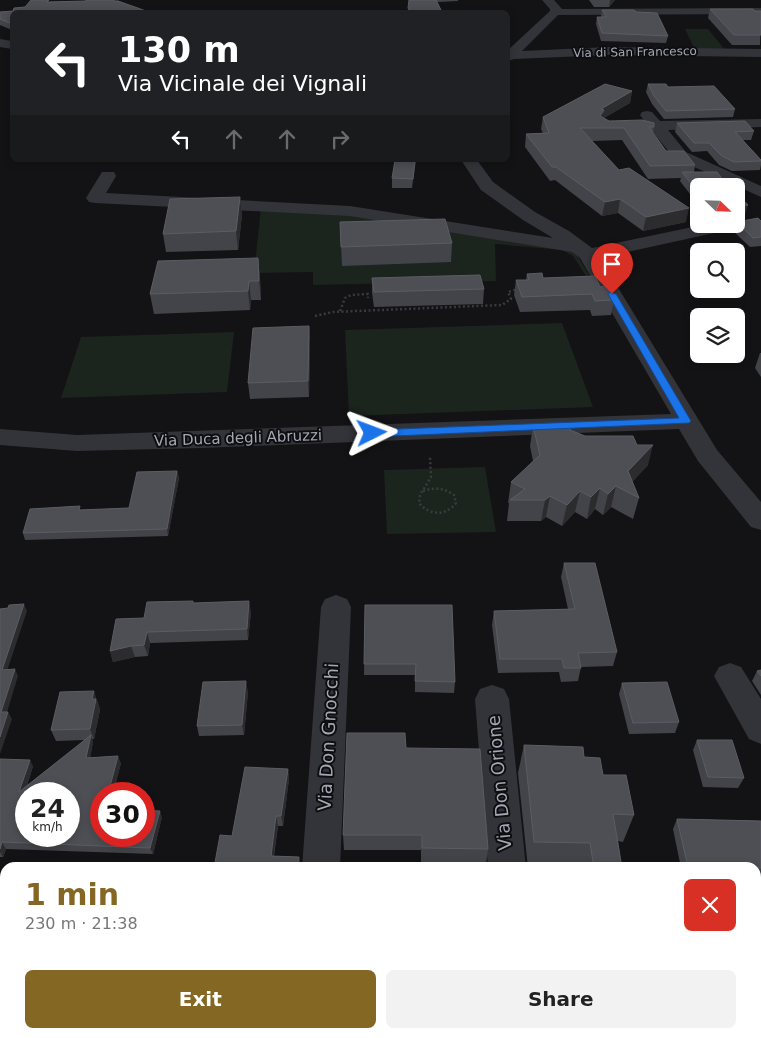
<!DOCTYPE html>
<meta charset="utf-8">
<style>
body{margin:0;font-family:"DejaVu Sans",sans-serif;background:#f2f2f2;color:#222;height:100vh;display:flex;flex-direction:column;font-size:19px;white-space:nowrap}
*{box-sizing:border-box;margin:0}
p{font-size:16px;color:#767676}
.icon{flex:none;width:28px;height:28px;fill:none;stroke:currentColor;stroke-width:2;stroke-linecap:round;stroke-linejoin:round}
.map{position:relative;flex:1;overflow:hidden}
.drawer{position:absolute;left:0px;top:862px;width:761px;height:176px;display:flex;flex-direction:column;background:#fff;border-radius:15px 15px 0 0;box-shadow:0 2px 8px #0003}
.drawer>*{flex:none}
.hud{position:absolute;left:10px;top:10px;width:500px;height:152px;border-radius:8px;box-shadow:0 2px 8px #0003;background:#202124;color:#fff;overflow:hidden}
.needle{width:32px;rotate:113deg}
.fabs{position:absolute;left:690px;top:178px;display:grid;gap:10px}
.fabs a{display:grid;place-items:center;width:55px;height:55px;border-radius:8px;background:#fff;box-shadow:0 2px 8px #0003;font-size:25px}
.speed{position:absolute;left:15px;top:782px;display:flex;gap:10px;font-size:25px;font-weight:700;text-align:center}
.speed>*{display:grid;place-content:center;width:65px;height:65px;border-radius:50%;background:#fff;box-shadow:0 2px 8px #0003;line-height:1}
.speed small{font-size:12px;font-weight:400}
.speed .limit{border:8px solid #d22;background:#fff;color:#111}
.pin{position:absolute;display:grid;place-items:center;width:42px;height:42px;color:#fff;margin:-51px -21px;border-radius:50% 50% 50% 0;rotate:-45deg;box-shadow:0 0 5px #0007}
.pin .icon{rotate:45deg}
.me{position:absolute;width:55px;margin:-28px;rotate:87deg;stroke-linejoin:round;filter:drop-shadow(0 0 4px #0008)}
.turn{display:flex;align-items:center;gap:18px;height:105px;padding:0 25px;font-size:22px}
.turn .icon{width:65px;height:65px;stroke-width:2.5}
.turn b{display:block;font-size:35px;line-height:42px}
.lanes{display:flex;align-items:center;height:48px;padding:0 25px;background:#0003;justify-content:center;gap:25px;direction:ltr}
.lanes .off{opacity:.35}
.round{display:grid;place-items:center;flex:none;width:52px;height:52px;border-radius:8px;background:#f2f2f2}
.overview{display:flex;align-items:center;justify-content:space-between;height:85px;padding:0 25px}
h1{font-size:30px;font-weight:700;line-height:38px;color:#836723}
.action{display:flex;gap:10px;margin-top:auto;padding:10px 25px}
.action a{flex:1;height:58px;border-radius:8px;background:#836723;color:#fff;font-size:20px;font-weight:700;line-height:58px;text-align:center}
.action a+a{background:#f2f2f2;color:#222}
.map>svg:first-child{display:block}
.green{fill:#1c241e}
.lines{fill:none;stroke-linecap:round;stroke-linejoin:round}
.path{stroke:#393b40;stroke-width:2.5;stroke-dasharray:2 2.5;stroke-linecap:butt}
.minor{fill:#333439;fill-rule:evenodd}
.major{fill:#4f5159;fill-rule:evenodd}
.wall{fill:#434449}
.shaded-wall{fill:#2c2c2f}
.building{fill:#4e4f55;stroke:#5b5d64;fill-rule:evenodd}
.route{fill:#1a73e8;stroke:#114b97}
.labels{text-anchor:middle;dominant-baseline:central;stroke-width:4;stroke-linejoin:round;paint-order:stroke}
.far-street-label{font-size:12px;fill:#a3a8b5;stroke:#0e0d0f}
.street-label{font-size:15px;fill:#a3a8b5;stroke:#0e0d0f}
.near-street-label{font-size:18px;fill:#a3a8b5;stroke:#0e0d0f}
</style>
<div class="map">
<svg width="761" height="1038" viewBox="0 0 761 1038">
<rect width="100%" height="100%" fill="#131214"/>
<path class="green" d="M 685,29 L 708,29 L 726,51 L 695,50 Z
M 261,207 L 356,214 L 563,246 L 577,255 L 589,275 L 586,276 L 573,256 L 562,250 L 495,244 L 496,281 L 313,285 L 313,272 L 254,273 Z
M 562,323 L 593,407 L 349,416 L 345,330 Z
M 234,332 L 227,392 L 61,398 L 81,337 Z
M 485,467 L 496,532 L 387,534 L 384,470 Z"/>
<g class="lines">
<path class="path" d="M 340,311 L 345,298 L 351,295 L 368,294 L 368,298
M 315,316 L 333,312 L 502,305 L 511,299 L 508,292 L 518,289
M 423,491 C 435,487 444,488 454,495 L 456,503 C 446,516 430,516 419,503 L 420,495 L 431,477 L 430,457"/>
<path class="minor" d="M 542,0 L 554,0 L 562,9 L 761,8 L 761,14 L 558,15 L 522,51 L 609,47 L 761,49 L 761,57 L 609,55 L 514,59 L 508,61 L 508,50 L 550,11 L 550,9 Z
M 0,39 L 12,41 L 12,49 L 0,47 Z
M 647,111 L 652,112 L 660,121 L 761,119 L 761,127 L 668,130 L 686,152 L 761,186 L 761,197 L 674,158 L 652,131 L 618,132 L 613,130 L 610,127 L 613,124 L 645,122 L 640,115 L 642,112 Z
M 461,160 L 477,160 L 493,182 L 535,212 L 569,231 L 592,248 L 707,224 L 736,224 L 737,220 L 740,224 L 737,228 L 600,258 L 717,450 L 761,502 L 761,530 L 751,527 L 698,461 L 679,429 L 201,448 L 77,451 L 0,445 L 0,429 L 77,435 L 671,414 L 580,258 L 572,252 L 350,216 L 95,203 L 89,202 L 86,198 L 102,172 L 114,172 L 116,176 L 106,193 L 350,206 L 553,238 L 523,220 L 481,190 Z
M 336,595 L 347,599 L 351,607 L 340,868 L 302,868 L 321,607 L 325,599 Z
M 730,663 L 741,667 L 761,699 L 761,744 L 749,739 L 714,676 L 719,667 Z
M 492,685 L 504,689 L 509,699 L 526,868 L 488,868 L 475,699 L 480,689 Z
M 130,1034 L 174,1034 L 172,1038 L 128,1038 Z
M 599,1034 L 643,1034 L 643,1038 L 599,1038 Z"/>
<path class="major" d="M 5,931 L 5,973 L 0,974 L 0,932 Z
M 756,960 L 761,960 L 761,1002 L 756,1002 Z"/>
</g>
<path class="wall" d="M 120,0 L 12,12 L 12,30 L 0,25 L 0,12 L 13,11 L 25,7 Z
M 409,0 L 458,0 L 458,1 L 437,2 L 442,12 L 408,12 Z
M 589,0 L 615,0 L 609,7 L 594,7 Z
M 710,9 L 761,11 L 760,45 L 732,45 L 708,18 Z
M 602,10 L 636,12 L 668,36 L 666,43 L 601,41 L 596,24 L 597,17 L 601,17 Z
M 648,84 L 668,87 L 735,109 L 733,117 L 664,119 L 652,104 L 646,92 Z
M 632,91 L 630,103 L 604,118 L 609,121 L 654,123 L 653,133 L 666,151 L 695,165 L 694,172 L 699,186 L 699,206 L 680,181 L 681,178 L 648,179 L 622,140 L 592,141 L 619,170 L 686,222 L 643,231 L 618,213 L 602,216 L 555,180 L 550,181 L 525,147 L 526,134 L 543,133 L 541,129 L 543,117 Z
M 677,123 L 754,131 L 751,140 L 743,140 L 761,160 L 761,165 L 760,170 L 732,171 L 719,165 L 707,151 L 692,152 L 675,132 Z
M 416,160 L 412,188 L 392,188 L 392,178 Z
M 240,197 L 242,215 L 238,250 L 166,252 L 163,234 Z
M 761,221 L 761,246 L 750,247 L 734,232 L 737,222 Z
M 340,222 L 452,243 L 451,262 L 342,266 Z
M 258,258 L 260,278 L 261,300 L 251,300 L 250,310 L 154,314 L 150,294 Z
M 527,274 L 543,278 L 600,287 L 614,300 L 611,315 L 592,316 L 590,310 L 520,312 L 514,295 L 516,280 L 526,280 Z
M 372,278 L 484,289 L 483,304 L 374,307 L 372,293 Z
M 309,326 L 310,341 L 309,397 L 250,399 L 248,383 Z
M 760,353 L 761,353 L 761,377 L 755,368 Z
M 533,426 L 570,430 L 585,436 L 637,445 L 648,465 L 632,482 L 639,498 L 633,519 L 611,507 L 603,515 L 595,509 L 587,519 L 575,512 L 562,526 L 546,517 L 541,521 L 507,521 L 509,503 L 508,503 L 511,482 L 533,461 L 530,446 Z
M 177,471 L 179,478 L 168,536 L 25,540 L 23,533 L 81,510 L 129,508 Z
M 564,563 L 617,652 L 613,666 L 581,667 L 578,681 L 561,682 L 559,672 L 498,673 L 492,625 L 494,611 L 568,609 L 561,577 Z
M 193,603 L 251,612 L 248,640 L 150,643 L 148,656 L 135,657 L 113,662 L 110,651 L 144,618 Z
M 365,605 L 455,682 L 454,693 L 415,692 L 415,675 L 364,675 Z
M 761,670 L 761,695 L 752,681 L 757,671 Z
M 622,683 L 679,722 L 675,733 L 629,734 L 619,694 Z
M 248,692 L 244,735 L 199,736 L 197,726 Z
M 98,701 L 98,703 L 100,710 L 94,739 L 92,739 L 93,742 L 90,758 L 121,763 L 113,794 L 101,794 L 101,836 L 162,817 L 153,854 L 6,849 L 3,857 L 0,857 L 0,759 L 33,766 L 27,786 L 85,740 L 56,741 L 51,730 Z
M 697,740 L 744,778 L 738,788 L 703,787 L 693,750 Z
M 524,745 L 584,757 L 603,775 L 634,815 L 623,842 L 618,841 L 622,868 L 528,868 L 518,773 Z
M 406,748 L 488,849 L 486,864 L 421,862 L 421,850 L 344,850 L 343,835 Z
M 288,769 L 289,779 L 283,826 L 278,826 L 274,856 L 299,857 L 300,868 L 214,868 L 232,836 Z
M 677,819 L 761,821 L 761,877 L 756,877 L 756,868 L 681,868 L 673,829 Z"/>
<path class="shaded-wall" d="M 610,0 L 615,0 L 609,7 Z
M 632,91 L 630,103 L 602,119 L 598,128 L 601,109 Z
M 415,160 L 416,160 L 412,188 L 413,179 Z
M 240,197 L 242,215 L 238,250 L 236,231 Z
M 620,199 L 618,213 L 602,216 L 605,202 Z
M 748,205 L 745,215 L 736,216 L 737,207 Z
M 689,208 L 686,222 L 643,231 L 646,217 Z
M 258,258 L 260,278 L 261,300 L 259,281 Z
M 249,281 L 251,300 L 250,310 L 248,291 Z
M 309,326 L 310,341 L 309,397 L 308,381 Z
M 653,445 L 648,465 L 624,491 L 628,471 Z
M 177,471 L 179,478 L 168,536 L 167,529 Z
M 616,486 L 611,507 L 603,515 L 608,494 Z
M 600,488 L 595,509 L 587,519 L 591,497 Z
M 580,491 L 575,512 L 562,526 L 567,505 Z
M 550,496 L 546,517 L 541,521 L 545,500 Z
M 249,601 L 251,612 L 248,640 L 247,629 Z
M 24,604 L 27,611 L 5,677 L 2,670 Z
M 147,632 L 150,643 L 148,656 L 144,645 Z
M 131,646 L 135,657 L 113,662 L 110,651 Z
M 15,669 L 18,676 L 5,719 L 1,712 Z
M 246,681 L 248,692 L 244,735 L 242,725 Z
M 94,691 L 100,710 L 94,739 L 90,729 L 92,699 Z
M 8,712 L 12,719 L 0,754 L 0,737 Z
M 91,735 L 93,742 L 89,765 L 86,758 Z
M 118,756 L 121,763 L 113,794 L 108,794 Z
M 30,760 L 33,766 L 23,798 L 19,792 Z
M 288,769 L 289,779 L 283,826 L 281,816 Z
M 160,811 L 162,817 L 153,854 L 150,848 Z
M 276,816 L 278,826 L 272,866 L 271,856 Z
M 2,842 L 6,849 L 3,857 L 0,852 L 0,849 Z
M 299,857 L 300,868 L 298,868 Z
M 107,1034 L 118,1034 L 116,1038 L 105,1038 Z
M 230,1034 L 234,1034 L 234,1038 L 229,1038 Z"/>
<path class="building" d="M 31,0 L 49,0 L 47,2 L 86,1 L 86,0 L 114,0 L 114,1 L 118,1 L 149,12 L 12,12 L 12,24 L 0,19 L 0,12 L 13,11 L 14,8 L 25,7 Z
M 409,0 L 436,0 L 442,12 L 410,12 L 408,8 Z
M 710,9 L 753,9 L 755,11 L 761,11 L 761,35 L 734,35 Z
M 602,10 L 634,10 L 636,12 L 657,13 L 668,36 L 602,33 L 597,17 L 607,17 Z
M 605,84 L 632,91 L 601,109 L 604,110 L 600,116 L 609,121 L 642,120 L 654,123 L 654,127 L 649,127 L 666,151 L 684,151 L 695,165 L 650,166 L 624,128 L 580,128 L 619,170 L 629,168 L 689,208 L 646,217 L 620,199 L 605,202 L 556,167 L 552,167 L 526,134 L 549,133 L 543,117 Z
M 648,84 L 666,84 L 668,87 L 714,86 L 735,109 L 666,111 L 654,96 Z
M 745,121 L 754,131 L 735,132 L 761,160 L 761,161 L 734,162 L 722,156 L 709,143 L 694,143 L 677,123 Z
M 395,160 L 415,160 L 413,179 L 392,178 Z
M 682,172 L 717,172 L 728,186 L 699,186 L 699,194 Z
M 736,192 L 748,205 L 737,207 L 737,213 Z
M 240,197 L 236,231 L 163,234 L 170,199 Z
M 758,218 L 761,221 L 761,237 L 753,238 L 737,222 Z
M 445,219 L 452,243 L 341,247 L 340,222 Z
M 258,258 L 259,281 L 249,281 L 248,291 L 150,294 L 158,261 Z
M 542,273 L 543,278 L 595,276 L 600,287 L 606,286 L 614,300 L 595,301 L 592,294 L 522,297 L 516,280 L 529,280 L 527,274 Z
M 480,275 L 484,289 L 374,292 L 372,278 Z
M 309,326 L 308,381 L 248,383 L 253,328 Z
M 569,424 L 570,430 L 585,436 L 633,436 L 637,445 L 653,445 L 628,471 L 639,498 L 616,486 L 608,494 L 600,488 L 591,497 L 580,491 L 567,505 L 550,496 L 545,500 L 510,500 L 525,489 L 511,482 L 540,455 L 533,426 Z
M 177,471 L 167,529 L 23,533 L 30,509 L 80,506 L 79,510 L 129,508 L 137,472 Z
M 564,563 L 595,563 L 617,652 L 578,653 L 581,668 L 564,668 L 562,659 L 500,659 L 494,611 L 575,609 Z
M 193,601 L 193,603 L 249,601 L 247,629 L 147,632 L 144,645 L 131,646 L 110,651 L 116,619 L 144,618 L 147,602 Z
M 24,604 L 2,670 L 15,669 L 1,712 L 8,712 L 0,737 L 0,609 L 8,608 L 9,605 Z
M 365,605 L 452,605 L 455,682 L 415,681 L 416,664 L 364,664 Z
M 761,670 L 761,676 L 757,671 Z
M 246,681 L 242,725 L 197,726 L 203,682 Z
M 667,682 L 679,722 L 633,723 L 622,683 Z
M 94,691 L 92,699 L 96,699 L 90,729 L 51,730 L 60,692 Z
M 347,733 L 405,733 L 406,748 L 480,749 L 488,849 L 422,848 L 422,835 L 343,835 Z
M 91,735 L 86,758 L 118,756 L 108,794 L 101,794 L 101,836 L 144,836 L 144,810 L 160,811 L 150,848 L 2,842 L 0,849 L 0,759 L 30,760 L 19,792 ZM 26,794 L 69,794 L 69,836 L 26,836 Z
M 697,740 L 732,740 L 744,778 L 708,777 Z
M 524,745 L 583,747 L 584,757 L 600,758 L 603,775 L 626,775 L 634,815 L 613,814 L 622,868 L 594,868 L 590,843 L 534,842 Z
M 245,767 L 288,769 L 281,816 L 276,816 L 271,856 L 299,857 L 298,868 L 214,868 L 220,835 L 232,836 Z
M 677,819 L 761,821 L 761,868 L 688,867 Z
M 0,1015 L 5,1017 L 5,1034 L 107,1034 L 105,1038 L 0,1038 Z
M 183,1034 L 230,1034 L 229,1038 L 182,1038 Z
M 279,1034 L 333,1034 L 333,1038 L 279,1038 Z
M 365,1034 L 436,1034 L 436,1038 L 364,1038 Z"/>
<path class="route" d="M 609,292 L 616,294 L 691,421 L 689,423 L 372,437 L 367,433 L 372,430 L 679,418 L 608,294 Z"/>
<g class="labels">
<g class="far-street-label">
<text transform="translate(635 52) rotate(-1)">Via di San Francesco</text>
</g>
<g class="street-label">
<text transform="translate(238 438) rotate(-2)">Via Duca degli Abruzzi</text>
</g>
<g class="near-street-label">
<text transform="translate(328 737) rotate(-87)">Via Don Gnocchi</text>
<text transform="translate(499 783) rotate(-95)">Via Don Orione</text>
</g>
</g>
</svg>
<div class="fabs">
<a><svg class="needle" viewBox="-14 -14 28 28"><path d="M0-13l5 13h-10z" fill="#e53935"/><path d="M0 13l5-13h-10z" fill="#767676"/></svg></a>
<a><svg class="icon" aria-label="search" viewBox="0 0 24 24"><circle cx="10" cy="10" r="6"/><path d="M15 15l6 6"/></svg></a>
<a><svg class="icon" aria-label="layers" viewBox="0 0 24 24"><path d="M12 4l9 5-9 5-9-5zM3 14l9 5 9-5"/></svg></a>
</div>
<div class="speed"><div>24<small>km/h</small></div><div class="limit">30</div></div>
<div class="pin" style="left:612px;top:294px;background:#d93025"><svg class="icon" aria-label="arrive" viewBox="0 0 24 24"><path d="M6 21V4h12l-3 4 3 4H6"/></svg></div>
<svg class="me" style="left:372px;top:433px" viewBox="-20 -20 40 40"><path d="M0-17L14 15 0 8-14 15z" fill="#1a73e8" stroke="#fff" stroke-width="4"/></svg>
<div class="hud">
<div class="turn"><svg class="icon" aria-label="left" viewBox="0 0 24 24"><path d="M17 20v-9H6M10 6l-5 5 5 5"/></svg><div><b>130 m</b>Via Vicinale dei Vignali</div></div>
<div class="lanes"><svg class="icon" aria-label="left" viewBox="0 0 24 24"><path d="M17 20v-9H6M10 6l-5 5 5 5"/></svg><svg class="icon off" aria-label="ahead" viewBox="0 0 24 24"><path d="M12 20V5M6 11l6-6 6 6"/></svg><svg class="icon off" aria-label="ahead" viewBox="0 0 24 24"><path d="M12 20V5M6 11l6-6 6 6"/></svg><svg class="icon off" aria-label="right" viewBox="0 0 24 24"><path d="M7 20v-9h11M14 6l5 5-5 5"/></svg></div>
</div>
<section class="drawer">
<div class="overview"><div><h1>1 min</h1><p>230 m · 21:38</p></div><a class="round" style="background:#d93025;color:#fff"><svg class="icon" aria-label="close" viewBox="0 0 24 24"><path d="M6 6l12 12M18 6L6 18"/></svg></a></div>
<div class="action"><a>Exit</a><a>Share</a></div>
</section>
</div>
